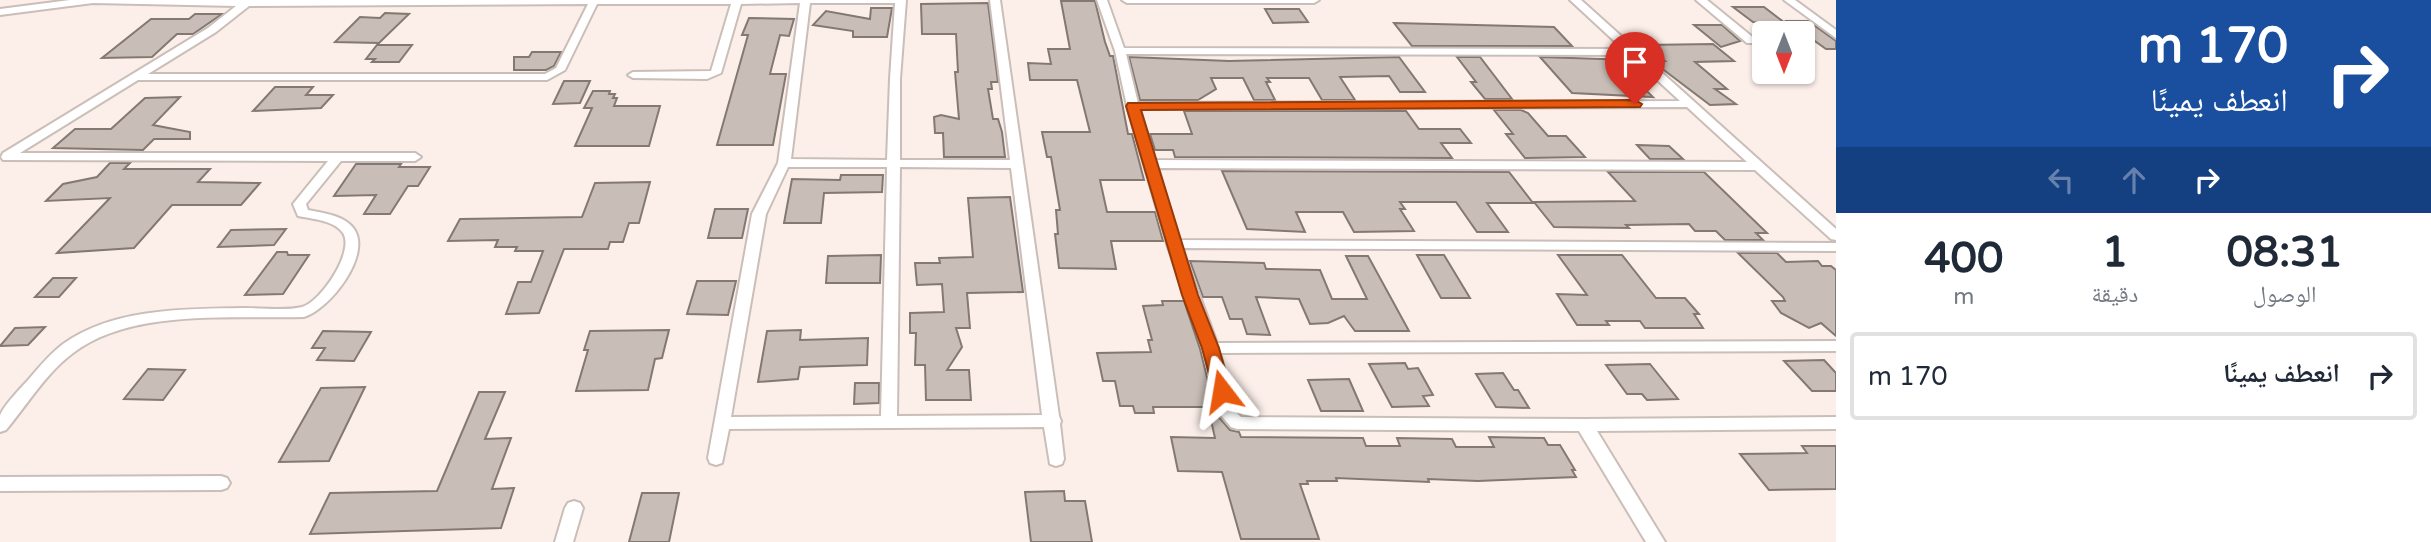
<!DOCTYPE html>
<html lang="ar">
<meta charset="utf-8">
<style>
body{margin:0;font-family:"Varela Round","Noto Naskh Arabic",sans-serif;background:#f6f6f7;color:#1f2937;direction:rtl;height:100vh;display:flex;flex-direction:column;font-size:26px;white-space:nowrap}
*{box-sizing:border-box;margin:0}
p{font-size:23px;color:#747a83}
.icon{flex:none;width:38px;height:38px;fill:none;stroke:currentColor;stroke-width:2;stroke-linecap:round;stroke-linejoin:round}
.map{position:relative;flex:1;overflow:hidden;direction:ltr}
.drawer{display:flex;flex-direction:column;background:#fff;width:595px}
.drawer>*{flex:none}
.banner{background:#1a4fa0;color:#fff;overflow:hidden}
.needle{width:46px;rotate:180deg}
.tools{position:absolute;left:1752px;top:21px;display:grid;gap:14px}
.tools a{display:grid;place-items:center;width:63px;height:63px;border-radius:7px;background:#fff;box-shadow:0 2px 5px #0004;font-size:35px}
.pin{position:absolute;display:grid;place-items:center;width:60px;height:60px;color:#fff;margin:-72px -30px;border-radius:50% 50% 50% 0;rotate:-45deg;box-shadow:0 0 7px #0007}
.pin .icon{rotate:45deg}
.me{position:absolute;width:77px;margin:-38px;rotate:346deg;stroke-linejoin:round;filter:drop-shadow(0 0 5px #0008)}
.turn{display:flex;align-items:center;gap:24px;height:147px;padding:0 28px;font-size:32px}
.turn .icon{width:91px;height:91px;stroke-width:2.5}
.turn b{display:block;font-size:49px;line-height:60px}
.lanes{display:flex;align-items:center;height:66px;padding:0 28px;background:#0003;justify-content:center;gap:35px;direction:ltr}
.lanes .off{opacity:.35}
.eta{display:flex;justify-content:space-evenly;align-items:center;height:119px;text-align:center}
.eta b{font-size:42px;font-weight:700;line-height:49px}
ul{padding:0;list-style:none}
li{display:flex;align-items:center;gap:21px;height:88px;margin:0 14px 10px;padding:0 14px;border:4px solid #e0e1e3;border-radius:7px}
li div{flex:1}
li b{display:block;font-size:26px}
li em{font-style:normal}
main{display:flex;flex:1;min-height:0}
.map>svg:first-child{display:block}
.building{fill:#c9beb7;stroke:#837972;stroke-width:2}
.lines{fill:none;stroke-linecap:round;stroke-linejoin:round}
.minor-casing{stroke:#cabeb8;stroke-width:4}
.minor{fill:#fff;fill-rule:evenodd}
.route{fill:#ea580c;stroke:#983908;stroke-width:2}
</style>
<main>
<section class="drawer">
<div class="banner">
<div class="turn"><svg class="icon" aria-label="right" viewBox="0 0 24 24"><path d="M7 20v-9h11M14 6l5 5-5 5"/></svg><div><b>170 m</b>انعطف يمينًا</div></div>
<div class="lanes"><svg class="icon off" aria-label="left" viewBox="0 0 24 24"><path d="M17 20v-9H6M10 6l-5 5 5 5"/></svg><svg class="icon off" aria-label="ahead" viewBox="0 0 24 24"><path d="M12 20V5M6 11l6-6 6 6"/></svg><svg class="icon" aria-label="right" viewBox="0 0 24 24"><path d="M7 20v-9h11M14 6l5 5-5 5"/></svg></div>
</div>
<div class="eta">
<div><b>08:31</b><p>الوصول</p></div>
<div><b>1</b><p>دقيقة</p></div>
<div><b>400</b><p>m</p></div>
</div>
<ul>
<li><svg class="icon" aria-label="right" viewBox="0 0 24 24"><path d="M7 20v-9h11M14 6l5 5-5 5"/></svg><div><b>انعطف يمينًا</b></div><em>170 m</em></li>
</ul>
</section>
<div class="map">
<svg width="1836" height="542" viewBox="0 0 1836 542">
<rect width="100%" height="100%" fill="#fcefe9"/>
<path class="building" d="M 1061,1 L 1095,1 L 1105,42 L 1110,56 L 1113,56 L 1128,134 L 1132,134 L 1144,180 L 1100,180 L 1107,212 L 1155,212 L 1163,241 L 1111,241 L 1116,269 L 1059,268 L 1055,234 L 1058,234 L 1056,210 L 1060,210 L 1051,157 L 1047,157 L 1042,132 L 1090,132 L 1077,80 L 1030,80 L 1028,63 L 1051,64 L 1048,49 L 1070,49 Z
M 988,3 L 998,82 L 991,82 L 992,89 L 988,89 L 993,119 L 998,119 L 1002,132 L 1005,157 L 944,157 L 943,133 L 935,133 L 934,117 L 941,115 L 959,119 L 955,72 L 958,72 L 956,34 L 922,34 L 921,4 Z
M 1733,7 L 1764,7 L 1785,23 L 1753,22 Z
M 871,8 L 892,8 L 887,37 L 853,37 L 853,31 L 813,25 L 826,11 L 870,19 Z
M 1265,9 L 1299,9 L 1308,22 L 1273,23 Z
M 385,13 L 409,14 L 379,43 L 335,42 L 360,17 L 380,18 Z
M 195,14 L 222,14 L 193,34 L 177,34 L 152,57 L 102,58 L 151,19 L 189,19 Z
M 749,18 L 794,19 L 789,36 L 780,35 L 770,74 L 786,74 L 773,145 L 717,145 L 748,35 L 742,35 Z
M 1787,21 L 1808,21 L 1836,41 L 1836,49 L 1826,49 Z
M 1394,23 L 1554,27 L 1572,46 L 1412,46 Z
M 1694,25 L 1722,25 L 1740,41 L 1721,47 Z
M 1713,44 L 1734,61 L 1695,62 L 1727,89 L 1715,89 L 1736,104 L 1710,105 L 1652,61 L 1665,61 L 1646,45 Z
M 377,45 L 412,45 L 399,62 L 372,62 L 375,59 L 366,59 Z
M 532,52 L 561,52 L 554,66 L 546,70 L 514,70 L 514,57 L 529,57 Z
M 1129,57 L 1229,61 L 1399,57 L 1425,92 L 1400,92 L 1389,76 L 1340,77 L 1355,100 L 1322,100 L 1309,78 L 1267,78 L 1270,82 L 1266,82 L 1275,100 L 1254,100 L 1243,78 L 1211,78 L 1216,89 L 1198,100 L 1140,100 Z
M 1457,57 L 1480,57 L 1512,99 L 1485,99 L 1471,82 L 1476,82 Z
M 1540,57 L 1632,60 L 1651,78 L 1633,78 L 1653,97 L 1572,93 Z
M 564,81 L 590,81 L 580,103 L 553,104 Z
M 275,87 L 313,87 L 306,95 L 333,95 L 321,108 L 253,111 Z
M 593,91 L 610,91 L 609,94 L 615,94 L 613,98 L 617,98 L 614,106 L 660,106 L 649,146 L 575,146 L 592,108 L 584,108 Z
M 180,97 L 153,125 L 190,132 L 190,139 L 154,139 L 143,150 L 53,148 L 75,129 L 111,129 L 145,98 Z
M 1494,110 L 1521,110 L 1528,113 L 1548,136 L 1566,136 L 1585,157 L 1525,158 L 1506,134 L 1513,134 Z
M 1184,111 L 1406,111 L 1419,129 L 1460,129 L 1471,143 L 1441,143 L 1452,158 L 1175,157 L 1173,150 L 1155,150 L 1150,134 L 1192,134 Z
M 1637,145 L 1669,146 L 1683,159 L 1650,159 Z
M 110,163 L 130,163 L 124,169 L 210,169 L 198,182 L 260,183 L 241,205 L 172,205 L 134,248 L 57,253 L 110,198 L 46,201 L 63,184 L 97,177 Z
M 356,164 L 401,164 L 399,167 L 430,167 L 418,186 L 408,186 L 390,214 L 364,214 L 376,195 L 334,196 Z
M 1222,171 L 1509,172 L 1533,203 L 1487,203 L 1508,232 L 1477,232 L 1456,202 L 1400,202 L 1405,209 L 1400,209 L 1414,231 L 1354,232 L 1343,212 L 1296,212 L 1305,232 L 1247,229 Z
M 1608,172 L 1704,172 L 1767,233 L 1756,233 L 1763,240 L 1725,240 L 1716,231 L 1695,231 L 1689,224 L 1626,225 L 1629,228 L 1554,227 L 1534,202 L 1635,201 Z
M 841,175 L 883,175 L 882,192 L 824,193 L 821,223 L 784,223 L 792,179 L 840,180 Z
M 650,182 L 639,223 L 629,223 L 623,242 L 610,242 L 608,249 L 564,249 L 539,313 L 506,314 L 518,282 L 531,282 L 543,251 L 515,251 L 517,247 L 495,247 L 498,240 L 448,241 L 460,219 L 582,217 L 595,183 Z
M 1010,197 L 1023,292 L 967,293 L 970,328 L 956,328 L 962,347 L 947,370 L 969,370 L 971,400 L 926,400 L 925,365 L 915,365 L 916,333 L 910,333 L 910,313 L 944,312 L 942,284 L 917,285 L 915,263 L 940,263 L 939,258 L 973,257 L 968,198 Z
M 715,209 L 748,209 L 742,238 L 708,238 Z
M 286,229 L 274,245 L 218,247 L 231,230 Z
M 277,252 L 287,252 L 288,255 L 309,255 L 283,294 L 245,295 Z
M 1738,253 L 1777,253 L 1786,262 L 1818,261 L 1822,266 L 1831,266 L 1836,270 L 1836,336 L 1821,323 L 1809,328 L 1781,313 L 1772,301 L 1785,301 L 1783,297 Z
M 881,255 L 880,283 L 826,283 L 828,256 Z
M 1417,255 L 1444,255 L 1470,298 L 1441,298 Z
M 1558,255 L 1622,255 L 1656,298 L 1685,298 L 1699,314 L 1694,314 L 1703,328 L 1645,328 L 1640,321 L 1606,321 L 1609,325 L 1577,325 L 1557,294 L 1587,295 Z
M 1346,256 L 1368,256 L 1409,331 L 1355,331 L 1344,316 L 1328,323 L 1310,324 L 1299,299 L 1256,297 L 1270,335 L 1247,334 L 1242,319 L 1230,319 L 1222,297 L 1203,297 L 1190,261 L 1264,263 L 1266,269 L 1320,270 L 1332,299 L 1367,299 Z
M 53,278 L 76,278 L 59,297 L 35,297 Z
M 697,281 L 736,281 L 728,315 L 687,314 Z
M 1162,301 L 1184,301 L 1200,349 L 1216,414 L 1230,430 L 1239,432 L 1241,437 L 1363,438 L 1366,446 L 1400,446 L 1397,438 L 1452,439 L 1456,447 L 1494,447 L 1489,437 L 1544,438 L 1548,445 L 1560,445 L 1575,470 L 1572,470 L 1576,477 L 1478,481 L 1428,479 L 1429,482 L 1336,478 L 1337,481 L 1307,481 L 1308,484 L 1300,484 L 1319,539 L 1241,539 L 1222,472 L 1178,471 L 1171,437 L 1215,438 L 1208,407 L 1153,407 L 1154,413 L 1135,413 L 1133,406 L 1120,406 L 1115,381 L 1103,381 L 1097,353 L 1151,352 L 1148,340 L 1152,340 L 1143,306 L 1163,305 Z
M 45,327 L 28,345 L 0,346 L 15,328 Z
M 669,330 L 662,358 L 655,359 L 648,390 L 576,391 L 588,350 L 584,350 L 590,331 Z
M 801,330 L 800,340 L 868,338 L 867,365 L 800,367 L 798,379 L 758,382 L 767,331 Z
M 323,331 L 371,332 L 354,361 L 317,360 L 325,348 L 312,348 Z
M 1824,360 L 1836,373 L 1836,391 L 1812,391 L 1784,361 Z
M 1405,363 L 1408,369 L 1418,368 L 1433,395 L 1423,396 L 1429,406 L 1392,407 L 1369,364 Z
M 1650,364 L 1678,399 L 1647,400 L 1642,394 L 1627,394 L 1606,365 Z
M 148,369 L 185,370 L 163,400 L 124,399 Z
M 1503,373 L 1514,390 L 1518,390 L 1529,408 L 1496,407 L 1476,374 Z
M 1349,379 L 1363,411 L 1321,411 L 1308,380 Z
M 855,383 L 879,383 L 879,403 L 854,404 Z
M 365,387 L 329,461 L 279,462 L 321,388 Z
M 479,392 L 505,392 L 485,439 L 511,438 L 492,489 L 514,488 L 501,528 L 310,534 L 330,493 L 437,491 Z
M 1802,446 L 1836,446 L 1836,489 L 1769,490 L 1740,454 L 1807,453 Z
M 1064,491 L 1065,501 L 1085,501 L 1092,542 L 1031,542 L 1025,492 Z
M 642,493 L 679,493 L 669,542 L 629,542 Z"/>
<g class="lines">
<defs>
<path id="minor" d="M 70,0 L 906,0 L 900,79 L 900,160 L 1010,160 L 990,0 L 1000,0 L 1059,416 L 1061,421 L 1060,424 L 1064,459 L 1062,464 L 1056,466 L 1050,464 L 1044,427 L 729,429 L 722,463 L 716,465 L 710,463 L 708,458 L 752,214 L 778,163 L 800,3 L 741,4 L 721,73 L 707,79 L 633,78 L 628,75 L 633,72 L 711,71 L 731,4 L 597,4 L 565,70 L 547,80 L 138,80 L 20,153 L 415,153 L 421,157 L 415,161 L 341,161 L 306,204 L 308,210 C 323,213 344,215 354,229 C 372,255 330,309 304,317 C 234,319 131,308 73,353 C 46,373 27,405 6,430 L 0,432 C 0,428 0,421 0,416 C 2,407 22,387 29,379 C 39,367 50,354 63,344 C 113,308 184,309 243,308 C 261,308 285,311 302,307 C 321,302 355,251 343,233 C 334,220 312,219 298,216 L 293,204 L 328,161 L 3,160 L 1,157 L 3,153 L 208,28 L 236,6 L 93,3 L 0,15 L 0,9 ZM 810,3 L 895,3 L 890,79 L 887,160 L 791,159 ZM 588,4 L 556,68 L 545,74 L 148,74 L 216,32 L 249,6 ZM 788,167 L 887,167 L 881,416 L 731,417 L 766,214 ZM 900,167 L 1011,168 L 1042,415 L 897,416 Z
M 1097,0 L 1107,0 L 1124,48 L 1623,49 L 1570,0 L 1581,0 L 1836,229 L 1836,240 L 1831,239 L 1755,170 L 1158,168 L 1179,240 L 1836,243 L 1836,251 L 1182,248 L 1217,343 L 1836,341 L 1836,351 L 1220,353 L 1234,410 L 1241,417 L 1584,419 L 1836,417 L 1836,429 L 1597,431 L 1665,542 L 1646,542 L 1579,431 L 1237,429 L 1231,427 L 1219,413 L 1203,348 L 1167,244 L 1127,106 L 1115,51 ZM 1126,54 L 1630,55 L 1680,101 L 1138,103 ZM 1687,107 L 1747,162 L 1155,160 L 1140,109 Z
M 1122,0 L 1319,0 L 1314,3 L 1127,3 Z
M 1696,0 L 1707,0 L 1755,39 L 1755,43 L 1747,43 Z
M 1784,0 L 1795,0 L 1836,30 L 1836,38 Z
M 221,476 L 227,478 L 230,483 L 227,488 L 221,490 L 0,491 L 0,477 Z
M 574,501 L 580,503 L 583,508 L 573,542 L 555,542 L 565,508 L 568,503 Z"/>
</defs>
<use href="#minor" class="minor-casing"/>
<use href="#minor" class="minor"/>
</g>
<path class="route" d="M 1635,100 L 1642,104 L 1640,107 L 1141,110 L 1198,295 L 1219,348 L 1231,391 L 1228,396 L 1215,396 L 1202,348 L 1182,295 L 1126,106 L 1128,103 Z"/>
</svg>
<div class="tools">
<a><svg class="needle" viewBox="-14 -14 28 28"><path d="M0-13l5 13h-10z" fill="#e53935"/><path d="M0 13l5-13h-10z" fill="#747a83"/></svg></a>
</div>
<div class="pin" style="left:1635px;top:104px;background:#d93025"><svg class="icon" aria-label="arrive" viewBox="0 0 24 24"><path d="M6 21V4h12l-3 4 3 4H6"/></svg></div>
<svg class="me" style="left:1222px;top:391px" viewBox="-20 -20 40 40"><path d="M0-17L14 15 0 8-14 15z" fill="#ea580c" stroke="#fff" stroke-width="4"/></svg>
</div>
</main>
